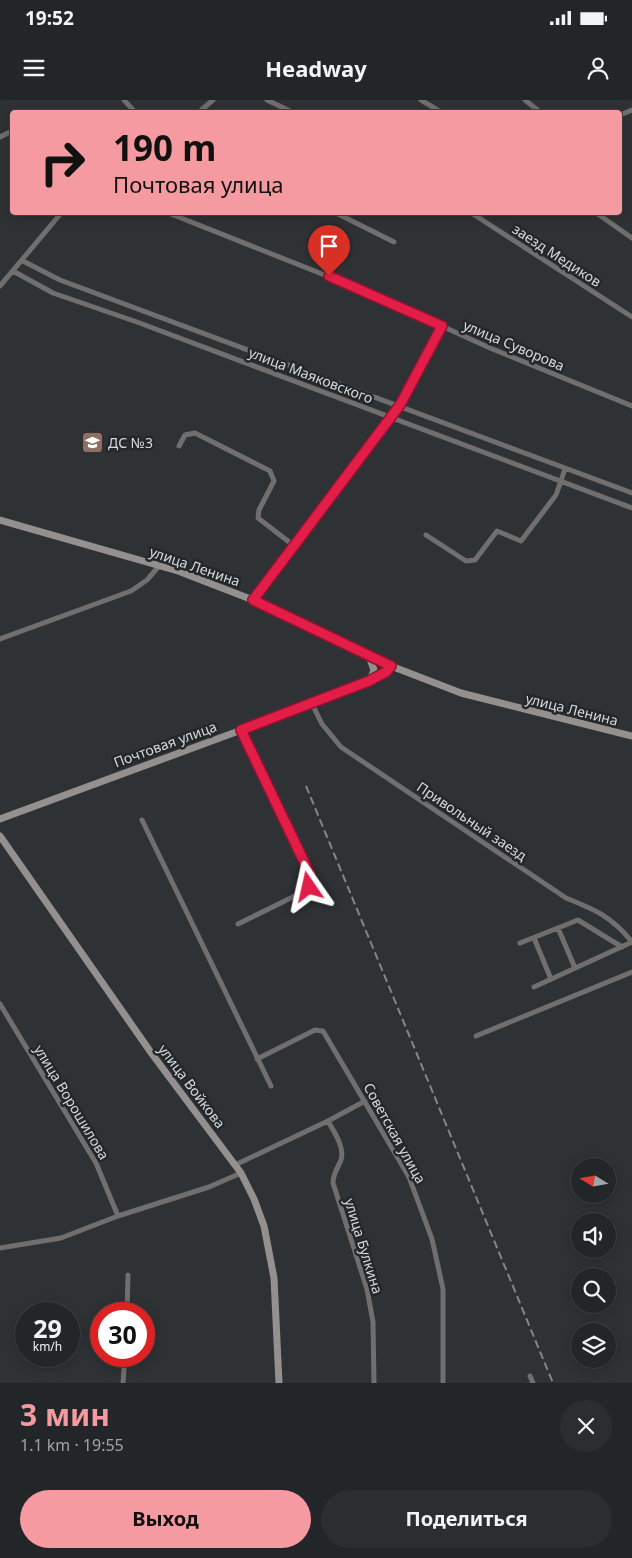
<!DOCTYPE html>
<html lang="ru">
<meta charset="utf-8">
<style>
body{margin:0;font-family:"Noto Sans",sans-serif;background:#2a2e30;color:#f1f3f6;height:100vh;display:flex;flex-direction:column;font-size:19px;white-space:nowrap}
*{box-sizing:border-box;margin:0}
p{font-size:16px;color:#a2a5a8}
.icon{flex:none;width:28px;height:28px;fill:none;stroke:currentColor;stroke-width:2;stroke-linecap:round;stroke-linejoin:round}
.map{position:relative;height:1283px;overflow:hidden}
.drawer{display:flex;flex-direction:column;background:#222628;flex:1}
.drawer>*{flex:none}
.top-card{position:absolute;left:10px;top:10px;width:612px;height:105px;border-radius:5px;box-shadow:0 2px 12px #0003,0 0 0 1px #3f4345;background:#f49aa0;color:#111;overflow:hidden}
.needle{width:32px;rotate:281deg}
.tools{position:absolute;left:571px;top:1058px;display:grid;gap:10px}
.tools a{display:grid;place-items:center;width:45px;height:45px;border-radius:50%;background:#222628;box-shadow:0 2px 12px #0003,0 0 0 1px #3f4345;font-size:25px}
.speed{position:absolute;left:15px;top:1202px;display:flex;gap:10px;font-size:25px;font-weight:700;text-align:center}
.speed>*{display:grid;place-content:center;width:65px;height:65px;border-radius:50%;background:#222628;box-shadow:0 2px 12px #0003,0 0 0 1px #3f4345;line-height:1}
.speed small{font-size:12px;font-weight:400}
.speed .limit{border:8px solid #d22;background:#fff;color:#111}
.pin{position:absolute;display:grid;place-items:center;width:42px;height:42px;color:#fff;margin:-51px -21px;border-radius:50% 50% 50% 0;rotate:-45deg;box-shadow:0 0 5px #0007}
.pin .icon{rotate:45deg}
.me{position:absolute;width:55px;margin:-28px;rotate:349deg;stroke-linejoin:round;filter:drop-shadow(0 0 4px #0008)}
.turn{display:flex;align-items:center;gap:18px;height:105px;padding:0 20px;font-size:22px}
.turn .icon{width:65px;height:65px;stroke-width:2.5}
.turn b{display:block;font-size:35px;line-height:42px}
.round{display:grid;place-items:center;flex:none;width:52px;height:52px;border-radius:26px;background:#2a2e30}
.overview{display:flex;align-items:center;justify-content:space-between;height:85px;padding:0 20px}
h1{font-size:30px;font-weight:700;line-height:38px;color:#f49aa0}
.action{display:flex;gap:10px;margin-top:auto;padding:10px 20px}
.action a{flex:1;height:58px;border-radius:30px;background:#f49aa0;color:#111;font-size:20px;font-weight:700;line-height:58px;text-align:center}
.action a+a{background:#2a2e30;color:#f1f3f6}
.status{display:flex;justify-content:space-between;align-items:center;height:35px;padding:0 25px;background:#222628;direction:ltr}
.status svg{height:14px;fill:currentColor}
header{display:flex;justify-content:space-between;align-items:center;height:65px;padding:0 20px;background:#222628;font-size:22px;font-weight:700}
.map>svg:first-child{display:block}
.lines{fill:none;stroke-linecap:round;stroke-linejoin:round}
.street{stroke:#716e6e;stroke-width:5}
.secondary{stroke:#94908f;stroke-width:7}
.rail{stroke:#838689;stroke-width:2;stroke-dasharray:8 4;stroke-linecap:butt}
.route-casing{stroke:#92132f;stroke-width:12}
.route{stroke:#e11d48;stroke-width:9}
.labels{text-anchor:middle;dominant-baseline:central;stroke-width:5;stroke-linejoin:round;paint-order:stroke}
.street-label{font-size:14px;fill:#d7dadc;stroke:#24282b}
.poi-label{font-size:14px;fill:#d7dadc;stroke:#24282b;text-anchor:start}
</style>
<div class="status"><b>19:52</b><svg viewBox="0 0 49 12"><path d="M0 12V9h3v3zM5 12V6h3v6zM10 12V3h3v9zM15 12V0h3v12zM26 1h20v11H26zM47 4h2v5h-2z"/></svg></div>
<header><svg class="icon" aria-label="menu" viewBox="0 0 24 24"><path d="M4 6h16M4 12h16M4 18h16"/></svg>Headway<svg class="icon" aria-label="person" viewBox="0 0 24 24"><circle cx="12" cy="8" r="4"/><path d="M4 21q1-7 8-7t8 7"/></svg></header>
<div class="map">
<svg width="632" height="1283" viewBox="0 0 632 1283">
<rect width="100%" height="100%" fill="#2e3235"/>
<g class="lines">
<path class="street" d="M 124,0 L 135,12
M 267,0 L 292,12
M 421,0 L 441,12
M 525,0 L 540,12
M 199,12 L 213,0
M 620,15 L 632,10
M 0,37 L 12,31
M 166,112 L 365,191 L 490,248 L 632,306
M 334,112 L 394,142
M 470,112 L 632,217
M 595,112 L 632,138
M 23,161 L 60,180 L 632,393
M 13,171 L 53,193 L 137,222 L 632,408
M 0,186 L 62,112
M 179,346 L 185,335 L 195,333 L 270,371 L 274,381 L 259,410 L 258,418 L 293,445
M 426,435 L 466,461 L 475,460 L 497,431 L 521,441 L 556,395 L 565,369
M 253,500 L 400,305 L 442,226
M 0,539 L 131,491 L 147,480 L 159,466
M 312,604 L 322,624 L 341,647 L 566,798 C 596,810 612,817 632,842
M 142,720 L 271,986
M 238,824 L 307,790 L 311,780 L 241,630
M 558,828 L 575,868
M 534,838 L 551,879
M 520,843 L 578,820 L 622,847
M 534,887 L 632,842
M 0,904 L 96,1063 L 118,1116
M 476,936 L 632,872
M 257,959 L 315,930 L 323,931 L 409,1077 L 432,1139 L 443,1189 L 443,1283
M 328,1021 C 334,1032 345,1047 341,1060 C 338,1068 333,1073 333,1083 L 367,1189 L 373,1222 L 374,1283
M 235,1065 L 328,1021 L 365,1001
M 0,1148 L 61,1138 L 118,1116 L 209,1087 L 241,1073
M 127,1214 L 128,1175
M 530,1276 L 533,1283
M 123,1283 L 125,1256"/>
<path class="secondary" d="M 0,420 L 178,471 L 253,500 L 391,566 L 461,593 L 632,636
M 369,556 L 374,570 L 370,580
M 0,719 L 312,604 L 369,581 L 386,572 L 391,566
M 0,736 L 152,954 L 241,1073 L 254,1099 L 264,1126 L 274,1178 L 279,1283"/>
<path class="rail" d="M 306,686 L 553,1283"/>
</g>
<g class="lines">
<defs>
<path id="route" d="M 309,787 L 310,774 L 241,630 L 369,581 L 386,572 L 391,566 L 253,500 L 400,305 L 442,226 L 329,176"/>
</defs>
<use href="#route" class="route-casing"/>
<use href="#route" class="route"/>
</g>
<defs>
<symbol id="school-square" viewBox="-11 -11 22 22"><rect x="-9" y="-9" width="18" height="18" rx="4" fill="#8d6e63" stroke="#24282b"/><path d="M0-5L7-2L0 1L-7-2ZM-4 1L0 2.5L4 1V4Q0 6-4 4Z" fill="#fff"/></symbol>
</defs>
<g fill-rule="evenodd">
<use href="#school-square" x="80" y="330" width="25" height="25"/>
</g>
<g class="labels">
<g class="street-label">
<text transform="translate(557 155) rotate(33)">заезд Медиков</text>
<text transform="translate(514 245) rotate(23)">улица Суворова</text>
<text transform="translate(311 275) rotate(21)">улица Маяковского</text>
<text transform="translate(195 466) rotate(19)">улица Ленина</text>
<text transform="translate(572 609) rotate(14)">улица Ленина</text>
<text transform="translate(165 644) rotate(-20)">Почтовая улица</text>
<text transform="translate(472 721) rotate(34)">Привольный заезд</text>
<text transform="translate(192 986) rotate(53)">улица Войкова</text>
<text transform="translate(72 1002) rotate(59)">улица Ворошилова</text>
<text transform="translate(395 1033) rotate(61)">Советская улица</text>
<text transform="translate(364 1146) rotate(73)">улица Булкина</text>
</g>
<g class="poi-label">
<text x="108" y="342">ДС №3</text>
</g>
</g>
</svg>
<div class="tools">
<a><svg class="needle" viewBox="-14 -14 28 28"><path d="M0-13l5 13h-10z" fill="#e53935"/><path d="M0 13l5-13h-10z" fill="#a2a5a8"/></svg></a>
<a><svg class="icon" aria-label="sound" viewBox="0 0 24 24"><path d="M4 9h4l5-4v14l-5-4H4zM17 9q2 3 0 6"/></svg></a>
<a><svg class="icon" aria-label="search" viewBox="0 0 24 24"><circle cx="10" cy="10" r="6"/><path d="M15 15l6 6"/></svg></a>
<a><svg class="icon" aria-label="layers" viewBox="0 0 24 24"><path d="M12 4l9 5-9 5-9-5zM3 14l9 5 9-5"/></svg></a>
</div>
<div class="speed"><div>29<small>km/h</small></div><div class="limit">30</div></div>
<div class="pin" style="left:329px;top:176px;background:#d93025"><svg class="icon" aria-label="arrive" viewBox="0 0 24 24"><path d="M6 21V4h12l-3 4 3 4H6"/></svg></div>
<svg class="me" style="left:309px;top:787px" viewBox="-20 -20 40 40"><path d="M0-17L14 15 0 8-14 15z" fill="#e11d48" stroke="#fff" stroke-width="4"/></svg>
<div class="top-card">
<div class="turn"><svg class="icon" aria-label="right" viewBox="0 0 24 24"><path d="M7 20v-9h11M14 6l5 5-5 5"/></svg><div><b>190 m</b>Почтовая улица</div></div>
</div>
</div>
<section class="drawer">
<div class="overview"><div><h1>3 мин</h1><p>1.1 km · 19:55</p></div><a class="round"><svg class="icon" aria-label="close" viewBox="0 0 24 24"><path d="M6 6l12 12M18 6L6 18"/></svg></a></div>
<div class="action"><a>Выход</a><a>Поделиться</a></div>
</section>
